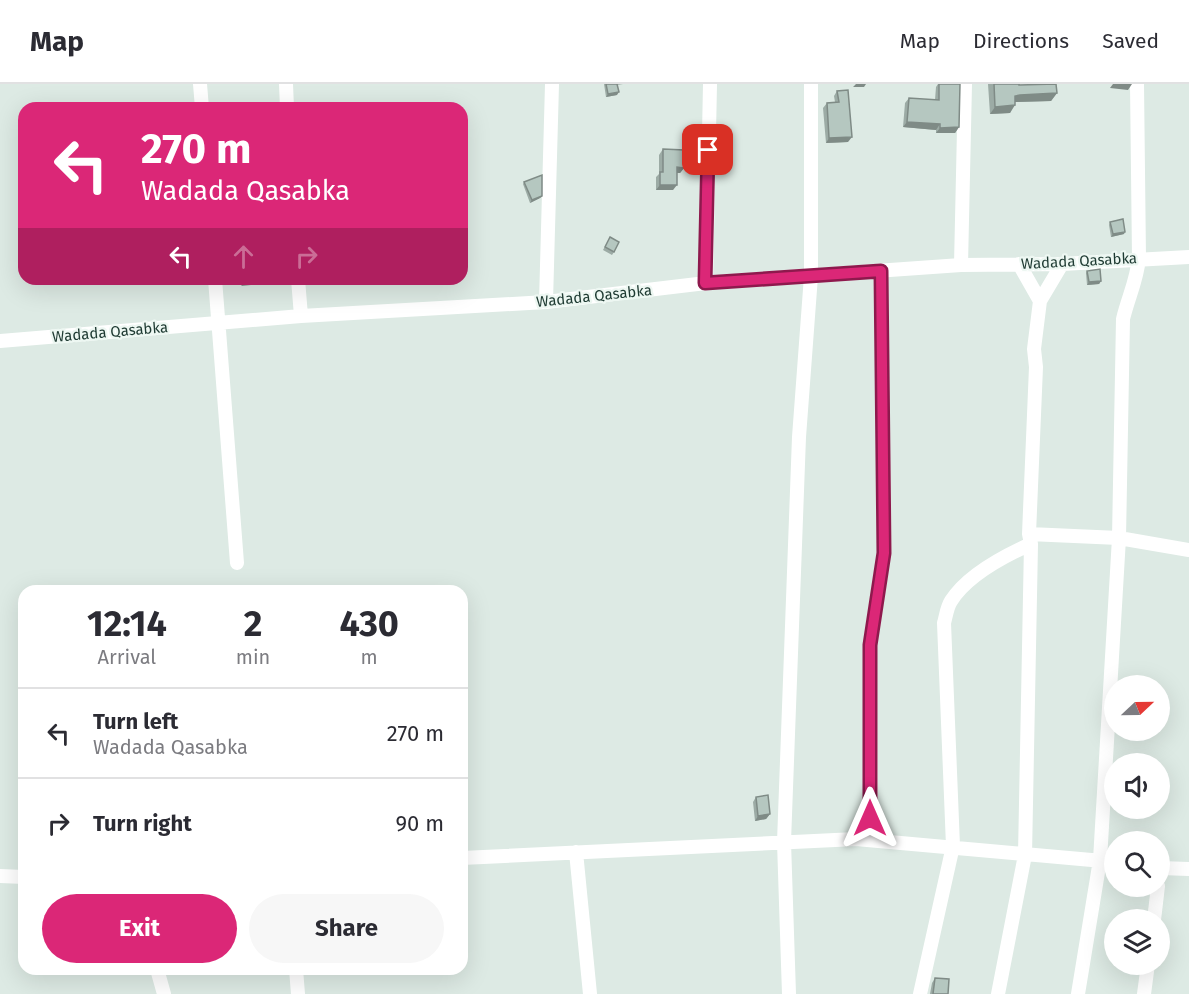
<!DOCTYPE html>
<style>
body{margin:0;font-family:"Fira Sans",sans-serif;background:#f7f7f7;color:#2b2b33;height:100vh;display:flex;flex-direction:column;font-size:22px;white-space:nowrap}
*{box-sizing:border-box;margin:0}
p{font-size:20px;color:#7c7c81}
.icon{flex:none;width:33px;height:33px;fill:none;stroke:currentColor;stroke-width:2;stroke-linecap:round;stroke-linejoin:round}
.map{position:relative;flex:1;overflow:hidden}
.details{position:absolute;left:18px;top:501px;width:450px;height:390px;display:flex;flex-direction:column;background:#fff;border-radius:18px;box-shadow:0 6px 24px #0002}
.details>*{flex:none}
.hud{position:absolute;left:18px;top:18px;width:450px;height:183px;border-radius:18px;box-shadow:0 6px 24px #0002;background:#db2777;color:#fff;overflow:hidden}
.needle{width:39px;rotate:68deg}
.fabs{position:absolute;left:1104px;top:591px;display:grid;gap:12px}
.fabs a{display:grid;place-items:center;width:66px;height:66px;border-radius:50%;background:#fff;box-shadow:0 6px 24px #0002;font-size:30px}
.pin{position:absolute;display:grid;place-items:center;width:51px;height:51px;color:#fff;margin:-26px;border-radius:12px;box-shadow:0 3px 9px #0006}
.me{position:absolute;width:66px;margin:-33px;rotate:0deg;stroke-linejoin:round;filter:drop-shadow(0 0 4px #0008)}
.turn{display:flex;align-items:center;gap:21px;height:126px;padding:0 24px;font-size:27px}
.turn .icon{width:78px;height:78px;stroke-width:2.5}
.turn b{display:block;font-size:42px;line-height:51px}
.lanes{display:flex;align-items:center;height:57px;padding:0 24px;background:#0003;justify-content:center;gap:30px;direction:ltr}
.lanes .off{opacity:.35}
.eta{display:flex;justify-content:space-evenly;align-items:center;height:102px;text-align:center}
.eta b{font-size:36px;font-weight:700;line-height:42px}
.primary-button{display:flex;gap:12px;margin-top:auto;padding:12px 24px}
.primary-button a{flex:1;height:69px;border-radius:36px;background:#db2777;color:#fff;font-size:24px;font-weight:700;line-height:69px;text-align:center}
.primary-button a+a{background:#f7f7f7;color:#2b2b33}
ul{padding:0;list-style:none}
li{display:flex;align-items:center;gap:18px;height:90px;padding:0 24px;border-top:2px solid #e1e1e2}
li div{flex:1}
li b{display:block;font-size:22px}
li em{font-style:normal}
header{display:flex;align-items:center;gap:36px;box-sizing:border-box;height:84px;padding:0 30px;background:#fff;border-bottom:2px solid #e1e1e2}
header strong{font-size:28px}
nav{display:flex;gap:33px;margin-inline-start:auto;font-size:21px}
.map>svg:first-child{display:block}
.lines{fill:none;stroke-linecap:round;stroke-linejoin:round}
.minor{stroke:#fff;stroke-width:14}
.wall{fill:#9caba5}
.shaded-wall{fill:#7f8b86}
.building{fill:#b5c7c0;stroke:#7f8b86;stroke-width:1.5}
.route-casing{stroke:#8e194d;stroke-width:15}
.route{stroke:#db2777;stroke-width:10}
.labels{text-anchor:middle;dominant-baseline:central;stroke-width:4.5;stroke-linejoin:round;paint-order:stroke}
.street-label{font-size:15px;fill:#1e3a32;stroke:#edf7f2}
</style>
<header>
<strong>Map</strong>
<nav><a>Map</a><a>Directions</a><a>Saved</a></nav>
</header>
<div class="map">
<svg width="1189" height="910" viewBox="0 0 1189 910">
<rect width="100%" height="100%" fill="#ddeae4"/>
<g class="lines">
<path class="minor" d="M 200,0 L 202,24
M 286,0 L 287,24
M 1019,180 L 1040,217
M 961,181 L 965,0
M 215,195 L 237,479
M 298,195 L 301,232
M 706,199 L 710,0
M 546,218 L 552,0
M 0,257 L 301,232 L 546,218 L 706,199 L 961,181 L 1062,180 L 1189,173
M 1029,450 L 1119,454 L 1189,466
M 871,756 L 870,561 L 884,469 L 881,187
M 576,768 L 590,910
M 462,774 L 856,755 L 1114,778
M 1160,784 L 1189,785
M 0,792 L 24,793
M 1154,836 L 1158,802
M 157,885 L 164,910
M 296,885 L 298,910
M 789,910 L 784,758 L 799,353 L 811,192 L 811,0
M 920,910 L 953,762 L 944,539 C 946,532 947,523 951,517 C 967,492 1004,472 1031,460 L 1029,450 L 1036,283 L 1034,265 L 1040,217 L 1062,180
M 998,910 L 1025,771 L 1031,460
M 1078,910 L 1100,776 L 1119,454 L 1123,235 C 1128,214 1137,196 1139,174 L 1137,0
M 1144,910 L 1148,880"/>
</g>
<path class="wall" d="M 604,0 L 623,0 L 617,1 L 617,11 L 606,13 Z
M 938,0 L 960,0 L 959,43 L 955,49 L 936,49 L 936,46 L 903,43 L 905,19 L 909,14 L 935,16 L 936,3 Z
M 988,0 L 1019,0 L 1019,1 L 1057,9 L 1051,17 L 1015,18 L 1010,29 L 990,30 Z
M 837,7 L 848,58 L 826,59 L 823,24 L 827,19 L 835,18 L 834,12 Z
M 663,65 L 684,84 L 680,89 L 677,89 L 673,106 L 656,106 L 656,93 L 659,90 L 659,71 Z
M 524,98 L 542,112 L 540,114 L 530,119 L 523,100 Z
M 1110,138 L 1124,150 L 1111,153 L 1109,141 Z
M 610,153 L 614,168 L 612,171 L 603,166 Z
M 1087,187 L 1101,197 L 1099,200 L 1087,201 L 1086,189 Z
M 756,713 L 770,730 L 766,735 L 755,737 L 753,718 Z
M 935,894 L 948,910 L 930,910 L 932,899 Z"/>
<path class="shaded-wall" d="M 856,0 L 866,0 L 864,3 L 853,3 Z
M 1113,0 L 1132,0 L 1128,6 L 1110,4 Z
M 619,8 L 617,11 L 606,13 L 608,10 Z
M 1057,9 L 1051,17 L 1015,18 L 1015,12 L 1020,11 Z
M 1015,21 L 1010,29 L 990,30 L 995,23 Z
M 907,38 L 940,40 L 936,46 L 903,43 Z
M 959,43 L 955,49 L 936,49 L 940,44 Z
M 852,53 L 848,58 L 826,59 L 829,54 Z
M 677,83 L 684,84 L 680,89 L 673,89 Z
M 660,101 L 677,101 L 673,106 L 656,106 Z
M 542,112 L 540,114 L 530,119 L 532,116 Z
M 1125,148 L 1124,150 L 1111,153 L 1113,150 Z
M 1101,197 L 1099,200 L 1087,201 L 1089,198 Z
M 253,199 L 251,201 L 241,202 L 243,200 Z
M 770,730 L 766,735 L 755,737 L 758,732 Z"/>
<path class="building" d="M 606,0 L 617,0 L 619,8 L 608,10 Z
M 939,0 L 960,0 L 959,43 L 940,44 L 940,40 L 907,38 L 909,14 L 939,16 Z
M 994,0 L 1019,0 L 1019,1 L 1056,0 L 1057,9 L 1020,11 L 1015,12 L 1015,21 L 995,23 Z
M 848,6 L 852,53 L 829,54 L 827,19 L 839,18 L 837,7 Z
M 462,35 L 463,35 L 463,47 L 462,47 Z
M 663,65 L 684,66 L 684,84 L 677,83 L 677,101 L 660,101 L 660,88 L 663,88 Z
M 542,91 L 542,112 L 532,116 L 524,98 Z
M 1123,135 L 1125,148 L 1113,150 L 1110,138 Z
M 610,153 L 619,158 L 614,168 L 605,163 Z
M 1100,185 L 1101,197 L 1089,198 L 1087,187 Z
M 242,195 L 253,195 L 253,199 L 243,200 Z
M 768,711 L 770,730 L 758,732 L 756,713 Z
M 935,894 L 949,895 L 948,910 L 933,910 Z"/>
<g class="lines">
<defs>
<path id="route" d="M 708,66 L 705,199 L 881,187 L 884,469 L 870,561 L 870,734"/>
</defs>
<use href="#route" class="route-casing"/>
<use href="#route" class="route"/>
</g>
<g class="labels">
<g class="street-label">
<text transform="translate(1079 177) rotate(-3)">Wadada Qasabka</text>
<text transform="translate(594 212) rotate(-6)">Wadada Qasabka</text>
<text transform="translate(110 248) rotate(-5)">Wadada Qasabka</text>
</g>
</g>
</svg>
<div class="fabs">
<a><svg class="needle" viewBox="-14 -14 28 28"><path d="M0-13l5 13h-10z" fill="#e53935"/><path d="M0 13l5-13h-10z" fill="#7c7c81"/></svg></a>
<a><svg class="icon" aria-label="sound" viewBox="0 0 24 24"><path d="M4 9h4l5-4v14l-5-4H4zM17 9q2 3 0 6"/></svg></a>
<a><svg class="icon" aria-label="search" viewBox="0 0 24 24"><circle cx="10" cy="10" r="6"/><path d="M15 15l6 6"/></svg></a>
<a><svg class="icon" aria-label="layers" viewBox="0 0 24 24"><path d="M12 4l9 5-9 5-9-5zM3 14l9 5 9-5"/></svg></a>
</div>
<div class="pin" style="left:708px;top:66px;background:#d93025"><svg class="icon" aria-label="arrive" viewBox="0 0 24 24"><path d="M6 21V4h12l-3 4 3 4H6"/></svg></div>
<svg class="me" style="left:870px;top:734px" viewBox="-20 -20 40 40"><path d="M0-17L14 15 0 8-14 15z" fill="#db2777" stroke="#fff" stroke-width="4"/></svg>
<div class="hud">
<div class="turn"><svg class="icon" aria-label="left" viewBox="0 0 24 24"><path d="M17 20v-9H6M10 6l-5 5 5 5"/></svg><div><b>270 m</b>Wadada Qasabka</div></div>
<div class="lanes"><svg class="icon" aria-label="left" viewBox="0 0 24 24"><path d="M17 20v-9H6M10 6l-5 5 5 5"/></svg><svg class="icon off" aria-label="ahead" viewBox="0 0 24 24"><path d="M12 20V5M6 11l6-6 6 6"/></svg><svg class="icon off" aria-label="right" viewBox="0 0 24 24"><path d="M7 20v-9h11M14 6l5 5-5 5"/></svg></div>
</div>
<section class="details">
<div class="eta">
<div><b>12:14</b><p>Arrival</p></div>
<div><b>2</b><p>min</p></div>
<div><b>430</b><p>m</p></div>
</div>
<ul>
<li><svg class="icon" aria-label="left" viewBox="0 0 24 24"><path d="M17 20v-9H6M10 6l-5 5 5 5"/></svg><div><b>Turn left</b><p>Wadada Qasabka</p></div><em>270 m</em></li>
<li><svg class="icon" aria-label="right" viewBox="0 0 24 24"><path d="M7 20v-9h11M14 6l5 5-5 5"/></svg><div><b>Turn right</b></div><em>90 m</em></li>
</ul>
<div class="primary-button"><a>Exit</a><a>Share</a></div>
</section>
</div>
